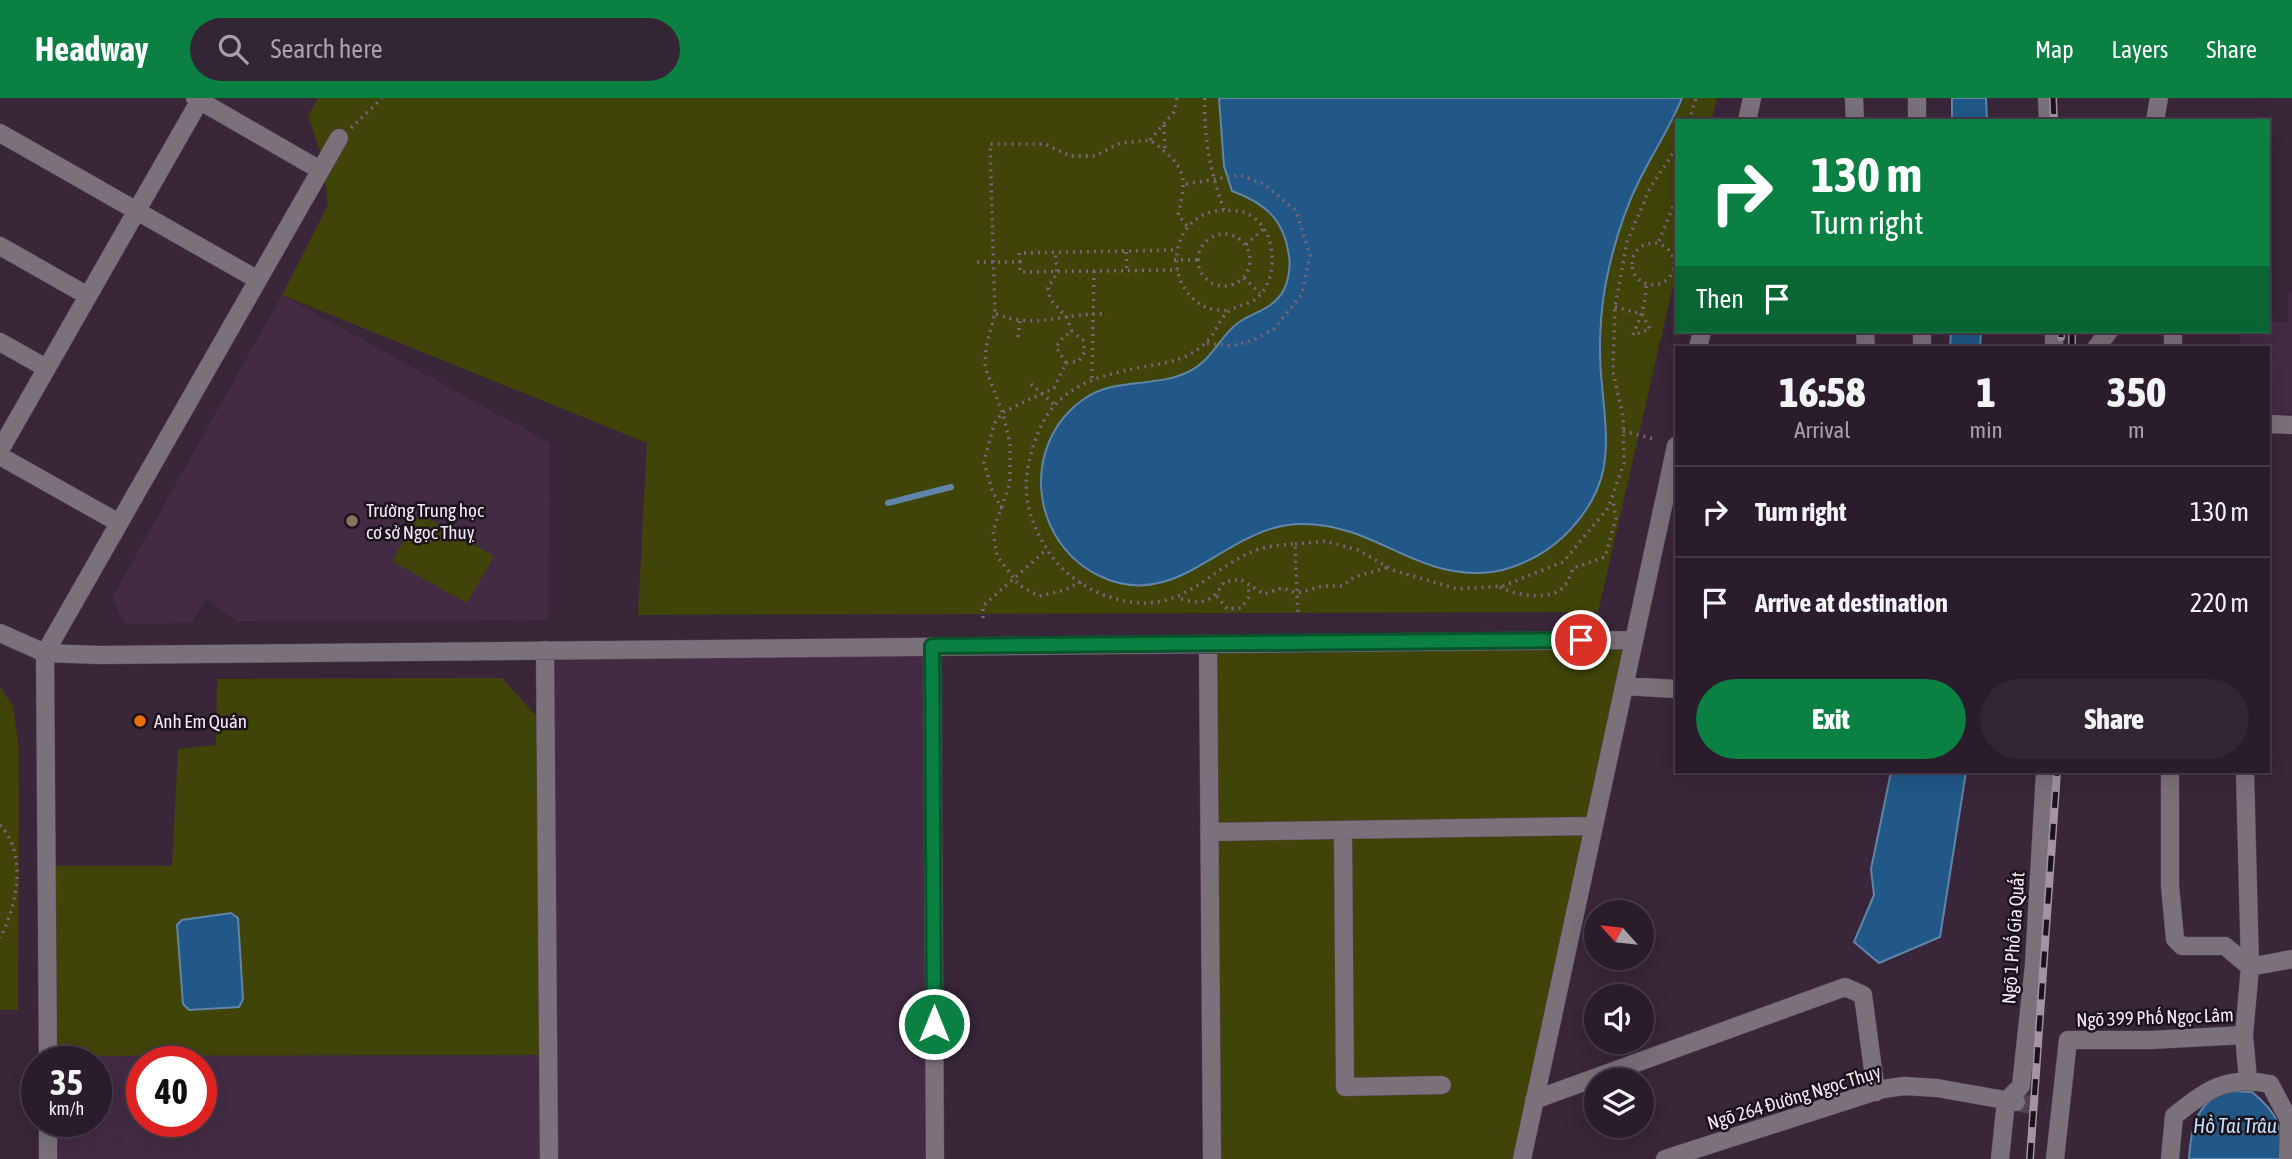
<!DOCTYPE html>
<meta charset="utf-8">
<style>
body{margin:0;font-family:"Asap Condensed",sans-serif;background:#332533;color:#f1f3f6;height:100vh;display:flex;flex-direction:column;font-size:26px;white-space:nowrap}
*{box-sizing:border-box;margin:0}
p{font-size:23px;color:#a6a1a9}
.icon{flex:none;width:38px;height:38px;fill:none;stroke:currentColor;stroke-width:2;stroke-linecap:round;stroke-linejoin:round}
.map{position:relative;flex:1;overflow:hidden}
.sheet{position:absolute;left:1675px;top:248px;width:595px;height:427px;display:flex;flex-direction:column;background:#2b1c2b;border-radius:0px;box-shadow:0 7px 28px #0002,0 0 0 2px #473a47}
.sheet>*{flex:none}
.hud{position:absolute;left:1675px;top:21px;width:595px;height:214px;border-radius:0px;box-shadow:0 7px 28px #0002,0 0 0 2px #473a47;background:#0b8043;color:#fff;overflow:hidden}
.needle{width:46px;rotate:297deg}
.tools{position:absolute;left:1584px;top:802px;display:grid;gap:14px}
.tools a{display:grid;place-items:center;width:70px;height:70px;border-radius:50%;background:#2b1c2b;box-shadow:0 7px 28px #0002,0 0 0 2px #473a47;font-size:35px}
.speed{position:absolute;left:21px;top:948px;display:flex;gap:14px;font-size:35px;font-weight:700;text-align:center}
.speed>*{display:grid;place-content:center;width:91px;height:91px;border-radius:50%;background:#2b1c2b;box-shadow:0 7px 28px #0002,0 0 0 2px #473a47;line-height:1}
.speed small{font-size:18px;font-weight:400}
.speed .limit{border:10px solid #d22;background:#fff;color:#111}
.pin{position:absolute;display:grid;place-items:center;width:60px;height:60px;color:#fff;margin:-30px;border:4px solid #fff;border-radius:50%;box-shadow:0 2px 7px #0007}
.me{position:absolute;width:77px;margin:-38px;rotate:0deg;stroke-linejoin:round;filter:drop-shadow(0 0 5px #0008)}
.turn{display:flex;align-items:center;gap:24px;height:147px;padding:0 21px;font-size:32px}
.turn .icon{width:91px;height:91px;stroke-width:2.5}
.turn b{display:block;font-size:49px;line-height:60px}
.then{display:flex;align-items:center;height:66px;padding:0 21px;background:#0003;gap:14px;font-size:26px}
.eta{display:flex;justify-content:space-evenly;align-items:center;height:119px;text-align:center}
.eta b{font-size:42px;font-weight:800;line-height:49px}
.cta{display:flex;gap:14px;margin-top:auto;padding:14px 21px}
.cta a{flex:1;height:80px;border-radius:42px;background:#0b8043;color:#fff;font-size:28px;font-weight:800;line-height:80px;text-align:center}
.cta a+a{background:#332533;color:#f1f3f6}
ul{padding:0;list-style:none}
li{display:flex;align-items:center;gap:21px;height:91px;padding:0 21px;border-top:2px solid #473a47}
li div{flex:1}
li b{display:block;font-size:26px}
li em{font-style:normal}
header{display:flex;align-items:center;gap:42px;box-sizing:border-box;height:98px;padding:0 35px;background:#0b8043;color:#fff}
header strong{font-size:33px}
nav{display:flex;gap:38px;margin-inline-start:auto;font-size:24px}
.search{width:490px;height:63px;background:#332533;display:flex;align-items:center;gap:18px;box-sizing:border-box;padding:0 24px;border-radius:38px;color:#a6a1a9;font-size:26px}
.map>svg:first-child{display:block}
.built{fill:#432b44;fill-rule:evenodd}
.green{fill:#404409}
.water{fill:#215888;stroke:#6184a9;stroke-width:2}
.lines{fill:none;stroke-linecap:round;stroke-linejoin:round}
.stream{stroke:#6184a9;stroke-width:6}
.minor-tunnel{stroke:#554355;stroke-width:18;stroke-dasharray:18 9;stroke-linecap:butt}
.minor-casing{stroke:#574557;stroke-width:19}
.path{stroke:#767;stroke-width:3.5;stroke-dasharray:2 5;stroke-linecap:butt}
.minor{stroke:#7a717b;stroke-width:18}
.rail-casing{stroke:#a393a3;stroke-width:8}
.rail{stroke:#1b131b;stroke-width:5;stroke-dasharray:16;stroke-linecap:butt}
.route-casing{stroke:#07532c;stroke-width:18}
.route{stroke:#0b8043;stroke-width:12}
.education-dot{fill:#8d6e63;stroke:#1b131b;stroke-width:2.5}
.food-dot{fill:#e8710a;stroke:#1b131b;stroke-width:2.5}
.labels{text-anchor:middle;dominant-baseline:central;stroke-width:5;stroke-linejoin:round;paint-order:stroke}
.poi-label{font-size:19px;fill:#f6e9f6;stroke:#1b131b;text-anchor:start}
.street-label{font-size:19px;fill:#f6e9f6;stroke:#1b131b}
.water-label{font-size:21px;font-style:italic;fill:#c2dffc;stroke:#1b131b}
</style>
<header>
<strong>Headway</strong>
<div class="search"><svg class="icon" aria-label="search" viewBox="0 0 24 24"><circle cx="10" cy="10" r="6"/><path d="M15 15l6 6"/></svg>Search here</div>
<nav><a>Map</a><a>Layers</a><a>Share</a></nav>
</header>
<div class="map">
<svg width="2292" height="1061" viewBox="0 0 2292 1061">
<rect width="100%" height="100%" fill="#392639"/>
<path class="built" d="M 2288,194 L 2292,194 L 2292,316 L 2268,316 L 2268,250 L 2240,250 L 2240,233 L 2268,233 L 2268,224 L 2288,224 Z
M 282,197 L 550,345 L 548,522 L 237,523 L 206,501 L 191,525 L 125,526 L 112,500 Z
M 932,548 L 935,1061 L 48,1061 L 48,1024 L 96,1024 L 96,964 L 48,964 L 47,958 L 540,957 L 545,552 ZM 142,964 L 201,964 L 201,1024 L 142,1024 Z"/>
<path class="green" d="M 318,0 L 1717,0 L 1711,23 L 1676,23 L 1676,175 L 1598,514 L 638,517 L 647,345 L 282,197 L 328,107 L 323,62 L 308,18 Z
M 419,415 L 494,458 L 467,505 L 392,463 Z
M 1634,542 L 1523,1061 L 1212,1061 L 1208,546 Z
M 502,580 L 538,620 L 540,957 L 47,958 L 46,768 L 172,768 L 178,651 L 216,647 L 217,581 Z
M 0,589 L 13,608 L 19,651 L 18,912 L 0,912 Z"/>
<path class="water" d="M 1219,0 L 1682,0 C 1670,29 1653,55 1639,83 C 1624,113 1614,146 1607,179 C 1600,212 1598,254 1602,287 C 1608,350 1614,389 1564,438 C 1543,458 1511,474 1481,475 C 1411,477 1373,426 1303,426 C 1226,425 1181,515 1102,479 C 1030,447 1019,346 1084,301 C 1115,279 1155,290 1188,274 C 1213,262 1219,239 1238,225 C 1253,214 1271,212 1282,195 C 1288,186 1291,169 1289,158 C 1284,121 1265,105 1232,93 L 1224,68 Z
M 1952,0 L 1986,0 L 1987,23 L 1952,23 Z
M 1951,233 L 1981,233 L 1980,250 L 1950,250 Z
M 1891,674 L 1966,674 L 1940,839 L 1879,865 L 1854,844 L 1874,797 L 1871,771 Z
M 231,815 L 238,820 L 243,901 L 239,909 L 189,912 L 183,906 L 177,827 L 182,822 Z
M 2225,993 L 2252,994 C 2279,1016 2282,1028 2280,1061 L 2189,1061 C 2191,1030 2195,1007 2225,993 Z"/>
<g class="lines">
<path class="stream" d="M 888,405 L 951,389"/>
<path class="minor-tunnel" d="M 2020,1005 L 2047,1010"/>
<defs>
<path id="minor" d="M 195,0 L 320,72
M 1854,0 L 1855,23
M 1917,0 L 1917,23
M 2047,0 L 2048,23
M 1747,23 L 1752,0
M 2155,23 L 2159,0
M 0,35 L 258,182
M 0,148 L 88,198
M 1865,233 L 1866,250
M 1922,233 L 1922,250
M 2054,233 L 2054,250
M 0,244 L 46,270
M 1698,250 L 1702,233
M 2096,250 L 2109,233
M 2173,250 L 2173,233
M 2268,326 L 2292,327
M 0,352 L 200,2
M 0,358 L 119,425
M 0,535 L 45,555 L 99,557 L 1634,542
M 1208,546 L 1212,1061
M 932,548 L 935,1061
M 545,552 L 549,1061
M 1624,588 L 1676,591
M 2170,674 L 2170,788 L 2175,841 L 2182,848 L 2225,848 L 2250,869
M 2245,674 L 2250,869 L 2244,937 L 2248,982
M 1343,732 L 1345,989 L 1442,987
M 1209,734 L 1594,728
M 2250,869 L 2292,861
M 48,964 L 45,555 L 339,40
M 1534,1002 L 1845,889 L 1863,897 L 1876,994
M 48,1024 L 48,1061
M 1522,1061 L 1676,348
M 1665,1061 L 1883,991 L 1904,988 L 1937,990 L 2016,1004
M 2000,1061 L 2006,1003 L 2021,988 L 2034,867 L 2045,674
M 2055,1061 L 2068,942 L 2151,942 L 2244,937
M 2170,1061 L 2174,1018 C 2207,992 2226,977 2270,986 L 2289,1022 L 2288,1061"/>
</defs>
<use href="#minor" class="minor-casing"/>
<path class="path" d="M 1205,0 C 1203,38 1211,76 1224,112 C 1230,113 1239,112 1245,115 C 1277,127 1281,180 1256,201 C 1249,207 1235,207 1228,214 C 1219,222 1215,236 1206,244 C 1189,262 1166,265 1143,269 C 1085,280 1047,293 1031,356 C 1021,392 1027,419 1047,451 C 1066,483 1107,505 1145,505 C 1195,504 1219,462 1263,450 C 1273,447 1285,447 1295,446 L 1298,517
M 1689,23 L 1696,0
M 1164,27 L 1165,53
M 351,30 L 382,0
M 1150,42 L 1174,14 L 1177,0
M 1186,86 L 1240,77 L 1264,86 L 1296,113 L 1310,157 L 1302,196 L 1274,231 L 1254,242 L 1232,248 L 1206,245
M 1224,112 C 1170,114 1159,187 1207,210 C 1212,212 1222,212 1228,213
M1198 162a26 26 0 1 1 52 0a26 26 0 1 1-52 0Z
M 1659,143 L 1676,101
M1632 166a21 21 0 1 1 42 0a21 21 0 1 1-42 0Z
M 1246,147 L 1263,131
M 1126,154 L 1127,173
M 1174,162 L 1198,162
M 977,164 L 1020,164 L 1020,174 L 1178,172
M 1020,164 L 1019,155 L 1177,152
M 1244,180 L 1260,195
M 1615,209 L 1642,216 L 1650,231 L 1633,237 C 1640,220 1646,206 1646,188
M 996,216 C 1037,232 1066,214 1107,216
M 1018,239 L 1020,223
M 1066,265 L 1079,263 L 1085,254 L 1083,242 L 1072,234
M 1092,280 L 1094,173
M 1031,286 L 1056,308
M 1623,333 L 1654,341
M 1002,411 L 992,392 L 984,364 L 994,326 L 1003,314 L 1054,290 L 1066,265 L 1056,249 L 1064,238 L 1072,234 L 1067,220 L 1050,201 L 1048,190 L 1057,175 L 1055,155
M 1295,446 L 1325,443 L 1358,452 L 1395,473 L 1458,491 L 1503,488 L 1563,464 L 1608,410 L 1624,365 L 1623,318 L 1613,274 L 1615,209 L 1627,144 L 1650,90 L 1676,51
M 1081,484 L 1065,492 L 1039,498 L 1019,487 L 997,458 L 993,433 L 1010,385 L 1010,346 L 1003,316 L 985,269 L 986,249 L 995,215 L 990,46 L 1045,46 L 1070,58 L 1095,58 L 1120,45 L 1150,42 C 1185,68 1188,76 1178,117 L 1188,129
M 1500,489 C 1517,498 1554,504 1566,486 C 1569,481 1571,475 1573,470 L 1605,459 L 1616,420 L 1613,402
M 1217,498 L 1227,511 L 1241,510 L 1248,500 L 1249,489
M 1181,501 C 1203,507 1213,504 1224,484 L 1240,481 L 1264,496 L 1282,490 L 1297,495 L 1323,488 L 1342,488 L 1354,479 L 1389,469
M 983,520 L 983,508 L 1047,451
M 0,727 C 28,757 17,807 0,840"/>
<use href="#minor" class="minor"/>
<defs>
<path id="rail" d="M 2053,0 L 2054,23
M 2061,233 L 2061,239
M 2072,250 L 2072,233
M 2030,1061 L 2057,674"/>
</defs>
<use href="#rail" class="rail-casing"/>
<use href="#rail" class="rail"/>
</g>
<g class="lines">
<defs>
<path id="route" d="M 934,926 L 932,548 L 1581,542"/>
</defs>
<use href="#route" class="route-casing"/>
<use href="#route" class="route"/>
</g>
<circle class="education-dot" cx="352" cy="423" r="7"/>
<circle class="food-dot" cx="140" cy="623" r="7"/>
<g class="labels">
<g class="poi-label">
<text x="366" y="412">Trường Trung học<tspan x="366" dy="22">cơ sở Ngọc Thuỵ</tspan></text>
<text x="154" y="623">Anh Em Quán</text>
</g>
<g class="street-label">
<text transform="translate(2013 840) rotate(-86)">Ngõ 1 Phố Gia Quất</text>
<text transform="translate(2155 919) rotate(-2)">Ngõ 399 Phố Ngọc Lâm</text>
<text transform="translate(1794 999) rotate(-17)">Ngõ 264 Đường Ngọc Thụy</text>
</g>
<g class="water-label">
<text x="2235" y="1027">Hồ Tai Trâu</text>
</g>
</g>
</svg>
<div class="tools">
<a><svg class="needle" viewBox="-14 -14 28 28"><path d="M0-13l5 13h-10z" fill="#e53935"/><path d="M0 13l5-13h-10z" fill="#a6a1a9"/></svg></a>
<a><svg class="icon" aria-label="sound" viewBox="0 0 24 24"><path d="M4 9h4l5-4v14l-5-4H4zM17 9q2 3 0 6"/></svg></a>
<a><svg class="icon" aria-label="layers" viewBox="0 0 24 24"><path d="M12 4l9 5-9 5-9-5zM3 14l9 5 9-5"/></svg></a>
</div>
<div class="speed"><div>35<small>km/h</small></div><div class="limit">40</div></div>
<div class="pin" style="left:1581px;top:542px;background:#d93025"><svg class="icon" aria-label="arrive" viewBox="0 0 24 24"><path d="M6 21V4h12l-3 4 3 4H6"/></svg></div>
<svg class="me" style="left:934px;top:926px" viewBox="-20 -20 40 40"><circle r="17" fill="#0b8043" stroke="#fff" stroke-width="3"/><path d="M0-11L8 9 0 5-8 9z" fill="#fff"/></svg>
<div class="hud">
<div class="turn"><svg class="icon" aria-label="right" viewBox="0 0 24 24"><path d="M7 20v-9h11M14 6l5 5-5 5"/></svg><div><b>130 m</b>Turn right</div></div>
<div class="then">Then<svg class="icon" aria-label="arrive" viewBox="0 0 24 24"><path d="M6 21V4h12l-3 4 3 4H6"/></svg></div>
</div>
<section class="sheet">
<div class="eta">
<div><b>16:58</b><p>Arrival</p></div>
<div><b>1</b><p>min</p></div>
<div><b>350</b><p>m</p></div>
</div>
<ul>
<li><svg class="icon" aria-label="right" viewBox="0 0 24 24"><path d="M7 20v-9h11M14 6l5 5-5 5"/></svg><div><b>Turn right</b></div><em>130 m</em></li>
<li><svg class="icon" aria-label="arrive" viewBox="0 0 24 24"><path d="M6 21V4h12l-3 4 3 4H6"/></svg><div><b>Arrive at destination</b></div><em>220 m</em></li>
</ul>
<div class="cta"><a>Exit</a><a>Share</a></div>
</section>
</div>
